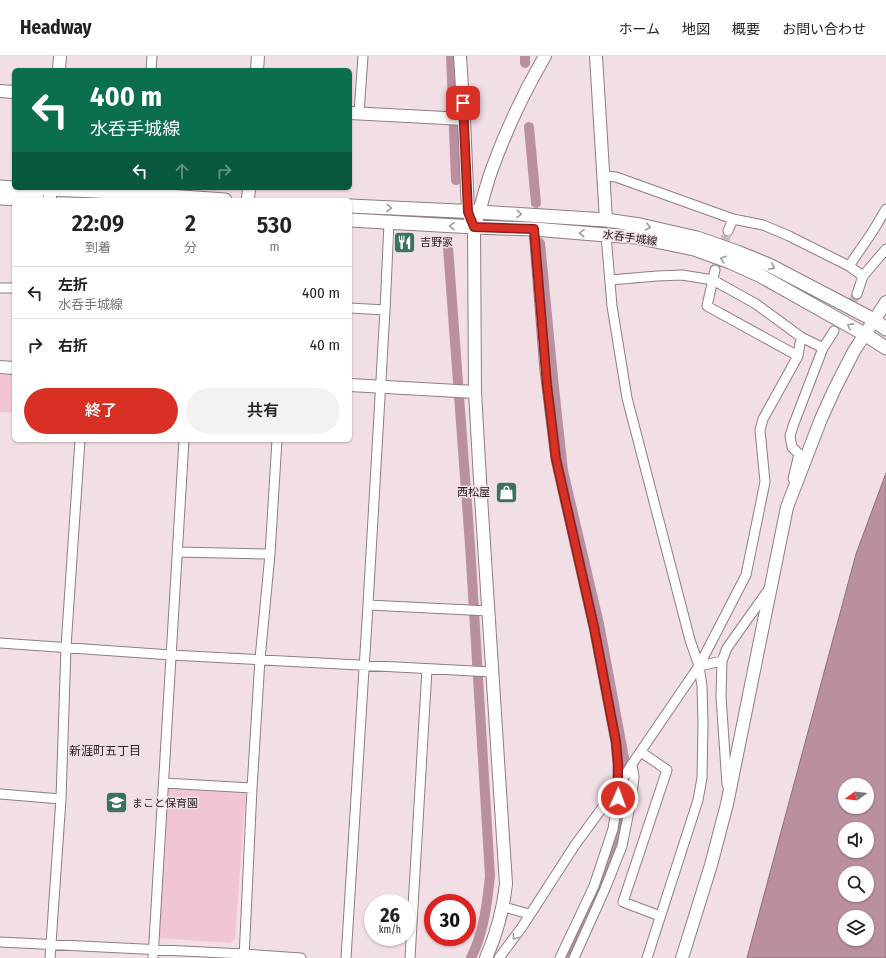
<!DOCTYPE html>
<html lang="ja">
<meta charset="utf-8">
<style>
body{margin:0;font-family:"Fira Sans Condensed","Noto Sans JP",sans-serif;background:#f2f2f2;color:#222;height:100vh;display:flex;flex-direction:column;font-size:15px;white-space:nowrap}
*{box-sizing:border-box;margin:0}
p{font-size:13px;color:#767676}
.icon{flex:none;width:22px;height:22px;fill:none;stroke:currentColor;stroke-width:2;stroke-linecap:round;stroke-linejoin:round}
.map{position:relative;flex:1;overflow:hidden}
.panel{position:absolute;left:12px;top:142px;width:340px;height:244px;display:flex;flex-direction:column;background:#fff;border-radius:6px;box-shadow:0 1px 3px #0004}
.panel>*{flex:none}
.banner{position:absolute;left:12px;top:12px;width:340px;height:122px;border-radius:6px;box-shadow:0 1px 3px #0004;background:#0b6e4f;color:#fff;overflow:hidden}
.needle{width:26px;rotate:255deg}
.tools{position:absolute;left:838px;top:722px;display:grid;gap:8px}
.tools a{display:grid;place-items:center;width:36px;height:36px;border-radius:50%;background:#fff;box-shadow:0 1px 3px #0004;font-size:20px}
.speed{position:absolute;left:364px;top:838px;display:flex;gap:8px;font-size:20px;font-weight:700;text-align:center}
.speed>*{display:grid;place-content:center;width:52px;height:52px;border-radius:50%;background:#fff;box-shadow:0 1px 3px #0004;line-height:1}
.speed small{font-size:10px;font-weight:400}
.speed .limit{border:6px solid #d22;background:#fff;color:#111}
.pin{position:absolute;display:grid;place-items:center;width:34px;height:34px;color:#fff;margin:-17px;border-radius:8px;box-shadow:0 2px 6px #0006}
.me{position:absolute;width:44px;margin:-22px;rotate:2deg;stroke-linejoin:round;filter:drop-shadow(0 0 3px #0008)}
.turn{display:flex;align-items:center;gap:14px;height:84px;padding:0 12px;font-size:18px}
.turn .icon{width:52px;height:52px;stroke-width:2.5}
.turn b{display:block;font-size:28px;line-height:34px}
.lanes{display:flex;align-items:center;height:38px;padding:0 12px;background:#0003;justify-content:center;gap:20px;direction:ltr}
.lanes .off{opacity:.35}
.eta{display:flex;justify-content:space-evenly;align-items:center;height:68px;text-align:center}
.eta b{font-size:24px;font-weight:600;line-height:28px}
.cta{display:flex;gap:8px;margin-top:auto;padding:8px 12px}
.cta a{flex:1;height:46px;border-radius:24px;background:#d93025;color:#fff;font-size:16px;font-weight:600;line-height:46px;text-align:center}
.cta a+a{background:#f2f2f2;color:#222}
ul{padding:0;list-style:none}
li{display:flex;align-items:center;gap:12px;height:52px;padding:0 12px;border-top:1px solid #e0e0e0}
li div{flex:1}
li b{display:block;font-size:15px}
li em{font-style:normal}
header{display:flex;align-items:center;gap:24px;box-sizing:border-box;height:56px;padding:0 20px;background:#fff;border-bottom:1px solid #e0e0e0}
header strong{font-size:19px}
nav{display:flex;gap:22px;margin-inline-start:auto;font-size:14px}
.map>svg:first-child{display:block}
.green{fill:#f1c5d6}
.water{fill:#ba8fa0;stroke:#8e6e7a;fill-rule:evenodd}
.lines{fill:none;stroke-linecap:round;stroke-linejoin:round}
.canal{stroke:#ba8fa0;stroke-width:10}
.minor-tunnel{stroke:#c9b9bf;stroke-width:9;stroke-dasharray:9 4.5;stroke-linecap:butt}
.minor-casing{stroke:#8e7d84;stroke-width:11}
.tertiary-casing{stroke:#8e7d84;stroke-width:14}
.secondary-casing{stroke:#8e7d84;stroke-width:15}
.minor{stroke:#fff;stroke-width:9}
.tertiary{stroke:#fff;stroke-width:12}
.secondary{stroke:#fff;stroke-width:13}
.oneway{stroke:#9e9b9c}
.route-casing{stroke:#8d1f18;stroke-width:10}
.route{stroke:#d93025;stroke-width:7}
.labels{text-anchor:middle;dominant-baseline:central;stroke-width:3;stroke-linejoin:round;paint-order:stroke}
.street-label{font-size:11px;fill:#272123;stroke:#f2dfe6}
.poi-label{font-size:11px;fill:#272123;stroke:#f2dfe6;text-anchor:start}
.neighbourhood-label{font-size:12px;fill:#272123;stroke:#f2dfe6}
</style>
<header>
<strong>Headway</strong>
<nav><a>ホーム</a><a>地図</a><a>概要</a><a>お問い合わせ</a></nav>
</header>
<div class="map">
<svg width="886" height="902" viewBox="0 0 886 902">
<rect width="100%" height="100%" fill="#f2dfe6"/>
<path class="green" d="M 0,317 L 14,317 L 14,357 L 0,356 Z
M 165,729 L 243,733 L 246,736 L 235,883 L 230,887 L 155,882 Z"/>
<path class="water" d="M 886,417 L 886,902 L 747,902 L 856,498 ZM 845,729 L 867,729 L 867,751 L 845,751 ZM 845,773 L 867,773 L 867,795 L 845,795 ZM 845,817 L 867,817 L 867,839 L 845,839 ZM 845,861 L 867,861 L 867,883 L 845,883 Z"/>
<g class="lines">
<path class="canal" d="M 451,0 L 456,124
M 525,0 L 525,7
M 529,71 L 536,147
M 540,187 L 554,332 L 563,415 L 599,568 L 627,718 L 626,746 L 616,790 L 599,833 L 568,902
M 448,191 L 470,489 L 490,820 C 487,848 484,876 471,902"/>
<path class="minor-tunnel" d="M 715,214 L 728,175
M 838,269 L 857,238"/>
<defs>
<path id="minor" d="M 151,14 L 152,0
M 359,57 L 363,0
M 605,120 L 616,121 L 733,163 L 763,169 L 789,180 L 849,210 L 863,220
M 534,173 L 545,314 L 556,403 L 594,571 L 616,686 L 618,708 L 618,742 L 613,773 L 594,830 L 560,902
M 728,175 L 733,163
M 606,179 L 612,250 L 627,342 L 690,584 L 699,610 L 702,630 L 703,668 L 702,722 L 698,744 L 647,902
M 849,210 L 873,175 L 886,153
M 715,214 L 707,250 L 798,300
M 610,224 L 657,220 L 682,219 L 713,224 L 756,248 L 801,281 L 823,292
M 0,232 L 14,232
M 857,238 L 863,220 L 886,193
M 350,252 L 385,254
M 793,423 L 799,398 L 792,391 L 790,380 L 793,370 L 823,292 L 834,275
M 178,496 L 270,498
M 368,549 L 489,555
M 0,587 L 171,599 L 492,616
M 722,605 L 721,640 L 727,729
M 699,610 L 746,519 L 765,426 L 760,374 L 763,363 L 798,300 L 801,281
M 641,696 L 667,714 L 623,846 L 660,860
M 164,727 L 252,732
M 0,738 L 61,743
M 504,851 L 529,858
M 0,886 L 244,898 L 301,902
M 50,902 L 61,743 L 66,591 L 80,384
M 153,902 L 184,384
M 244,902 L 252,732 L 260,603 L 270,498 L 277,384
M 346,902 L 368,549 L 385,254 L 389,167
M 410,902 L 427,613
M 499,902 L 522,871 L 575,789 L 619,729 L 632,708 L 690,623 L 699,610 L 722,605 L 727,592 L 769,533
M 574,902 L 605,833 L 622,790 L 631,745 L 634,721 L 632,708"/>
<path id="tertiary" d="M 460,0 L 464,63 L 468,156 L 471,164
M 596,0 L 606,164
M 59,14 L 60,0
M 257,14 L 258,0
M 0,35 L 14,36
M 350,57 L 464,63
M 50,144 L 50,132
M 248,144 L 249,132
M 0,311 L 14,312
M 350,329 L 475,336
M 486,902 C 497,877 503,855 506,828 L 481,441 L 475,336 L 474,171 C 481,152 485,132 492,113 C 506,74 524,36 545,0
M 682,902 L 711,809 L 727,748 L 787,451 L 821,363 L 835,332 L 854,295 L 886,246"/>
<path id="secondary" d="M 0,131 L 14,132
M 22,132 L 96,135 L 225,144
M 0,142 L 38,144
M 350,150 L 480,156 L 606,164 L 640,169 L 697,182 L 737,196 L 769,209 L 874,264 L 886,273
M 350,164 L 474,171 L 534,173 L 606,179 L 636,181 L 694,193 L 730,206 L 761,220 L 866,279 L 886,292"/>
</defs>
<use href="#minor" class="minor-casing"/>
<use href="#tertiary" class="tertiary-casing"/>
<use href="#secondary" class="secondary-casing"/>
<use href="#minor" class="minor"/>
<use href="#tertiary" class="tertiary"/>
<use href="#secondary" class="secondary"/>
</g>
<defs><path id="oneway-chevron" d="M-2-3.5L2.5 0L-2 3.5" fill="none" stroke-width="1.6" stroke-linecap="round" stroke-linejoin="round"/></defs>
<g class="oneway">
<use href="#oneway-chevron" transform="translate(389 152) rotate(3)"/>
<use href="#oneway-chevron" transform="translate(519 158) rotate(4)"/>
<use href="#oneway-chevron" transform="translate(452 170) rotate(-177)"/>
<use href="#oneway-chevron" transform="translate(648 171) rotate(13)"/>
<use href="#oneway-chevron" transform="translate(582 177) rotate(-176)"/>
<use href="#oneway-chevron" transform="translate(723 203) rotate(-161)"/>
<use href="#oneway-chevron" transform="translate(772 211) rotate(26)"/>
<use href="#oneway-chevron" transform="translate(850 270) rotate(-151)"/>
<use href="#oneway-chevron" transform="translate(515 881) rotate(126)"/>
</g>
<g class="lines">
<defs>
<path id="route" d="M 463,47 L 468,156 L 474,171 L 534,173 L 547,329 L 556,403 L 594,571 L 616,686 L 618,708 L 618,742"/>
</defs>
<use href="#route" class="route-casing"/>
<use href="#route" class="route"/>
</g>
<defs>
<symbol id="restaurant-square" viewBox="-11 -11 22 22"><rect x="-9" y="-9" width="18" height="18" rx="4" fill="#39735c" stroke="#f2dfe6"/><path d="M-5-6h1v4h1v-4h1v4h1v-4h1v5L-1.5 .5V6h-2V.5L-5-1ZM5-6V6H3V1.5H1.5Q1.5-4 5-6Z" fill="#fff"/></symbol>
<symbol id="shop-square" viewBox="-11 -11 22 22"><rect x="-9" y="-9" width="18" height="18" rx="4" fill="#39735c" stroke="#f2dfe6"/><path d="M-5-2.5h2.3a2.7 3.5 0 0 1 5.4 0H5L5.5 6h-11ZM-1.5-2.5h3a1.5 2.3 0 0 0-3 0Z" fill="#fff"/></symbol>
<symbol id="school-square" viewBox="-11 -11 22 22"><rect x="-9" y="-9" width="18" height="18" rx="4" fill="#39735c" stroke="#f2dfe6"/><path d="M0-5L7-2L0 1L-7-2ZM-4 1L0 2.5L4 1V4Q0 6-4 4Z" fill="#fff"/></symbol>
</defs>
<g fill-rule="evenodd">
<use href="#restaurant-square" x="392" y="174" width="25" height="25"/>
<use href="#shop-square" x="494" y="424" width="25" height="25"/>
<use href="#school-square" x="104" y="734" width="25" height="25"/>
</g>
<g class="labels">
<g class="street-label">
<text transform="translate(630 182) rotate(8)">水呑手城線</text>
</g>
<g class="poi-label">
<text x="420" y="186">吉野家</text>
<text x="490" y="436" text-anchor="end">西松屋</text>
<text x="132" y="747">まこと保育園</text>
</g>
<g class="neighbourhood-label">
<text x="105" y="695">新涯町五丁目</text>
</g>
</g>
</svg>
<div class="tools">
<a><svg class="needle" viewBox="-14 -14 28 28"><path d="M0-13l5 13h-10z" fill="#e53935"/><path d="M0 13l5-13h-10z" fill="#767676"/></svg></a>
<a><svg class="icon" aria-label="sound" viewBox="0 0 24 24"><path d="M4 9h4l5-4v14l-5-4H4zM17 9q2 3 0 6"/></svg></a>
<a><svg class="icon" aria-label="search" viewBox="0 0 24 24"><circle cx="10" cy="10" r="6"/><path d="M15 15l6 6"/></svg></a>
<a><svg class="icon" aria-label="layers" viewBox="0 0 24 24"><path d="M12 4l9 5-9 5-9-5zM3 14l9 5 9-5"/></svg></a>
</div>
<div class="speed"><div>26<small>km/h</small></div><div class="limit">30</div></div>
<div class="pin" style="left:463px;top:47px;background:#d93025"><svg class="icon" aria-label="arrive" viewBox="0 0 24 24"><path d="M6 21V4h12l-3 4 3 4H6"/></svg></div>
<svg class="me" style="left:618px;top:742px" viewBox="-20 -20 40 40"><circle r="17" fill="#d93025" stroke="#fff" stroke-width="3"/><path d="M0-11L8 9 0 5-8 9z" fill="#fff"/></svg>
<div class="banner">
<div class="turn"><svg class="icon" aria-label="left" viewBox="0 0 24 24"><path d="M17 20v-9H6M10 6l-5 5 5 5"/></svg><div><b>400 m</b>水呑手城線</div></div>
<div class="lanes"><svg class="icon" aria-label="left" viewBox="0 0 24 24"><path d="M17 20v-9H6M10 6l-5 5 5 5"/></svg><svg class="icon off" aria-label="ahead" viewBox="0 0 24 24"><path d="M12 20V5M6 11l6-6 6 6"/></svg><svg class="icon off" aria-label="right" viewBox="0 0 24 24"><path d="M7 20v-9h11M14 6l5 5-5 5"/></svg></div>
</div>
<section class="panel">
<div class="eta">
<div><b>22:09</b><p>到着</p></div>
<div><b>2</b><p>分</p></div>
<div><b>530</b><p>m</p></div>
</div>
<ul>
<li><svg class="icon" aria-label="left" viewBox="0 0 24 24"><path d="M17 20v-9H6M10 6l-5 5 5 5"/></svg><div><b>左折</b><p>水呑手城線</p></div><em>400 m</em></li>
<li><svg class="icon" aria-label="right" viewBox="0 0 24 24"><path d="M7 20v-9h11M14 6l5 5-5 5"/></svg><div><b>右折</b></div><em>40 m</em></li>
</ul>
<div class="cta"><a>終了</a><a>共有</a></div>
</section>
</div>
